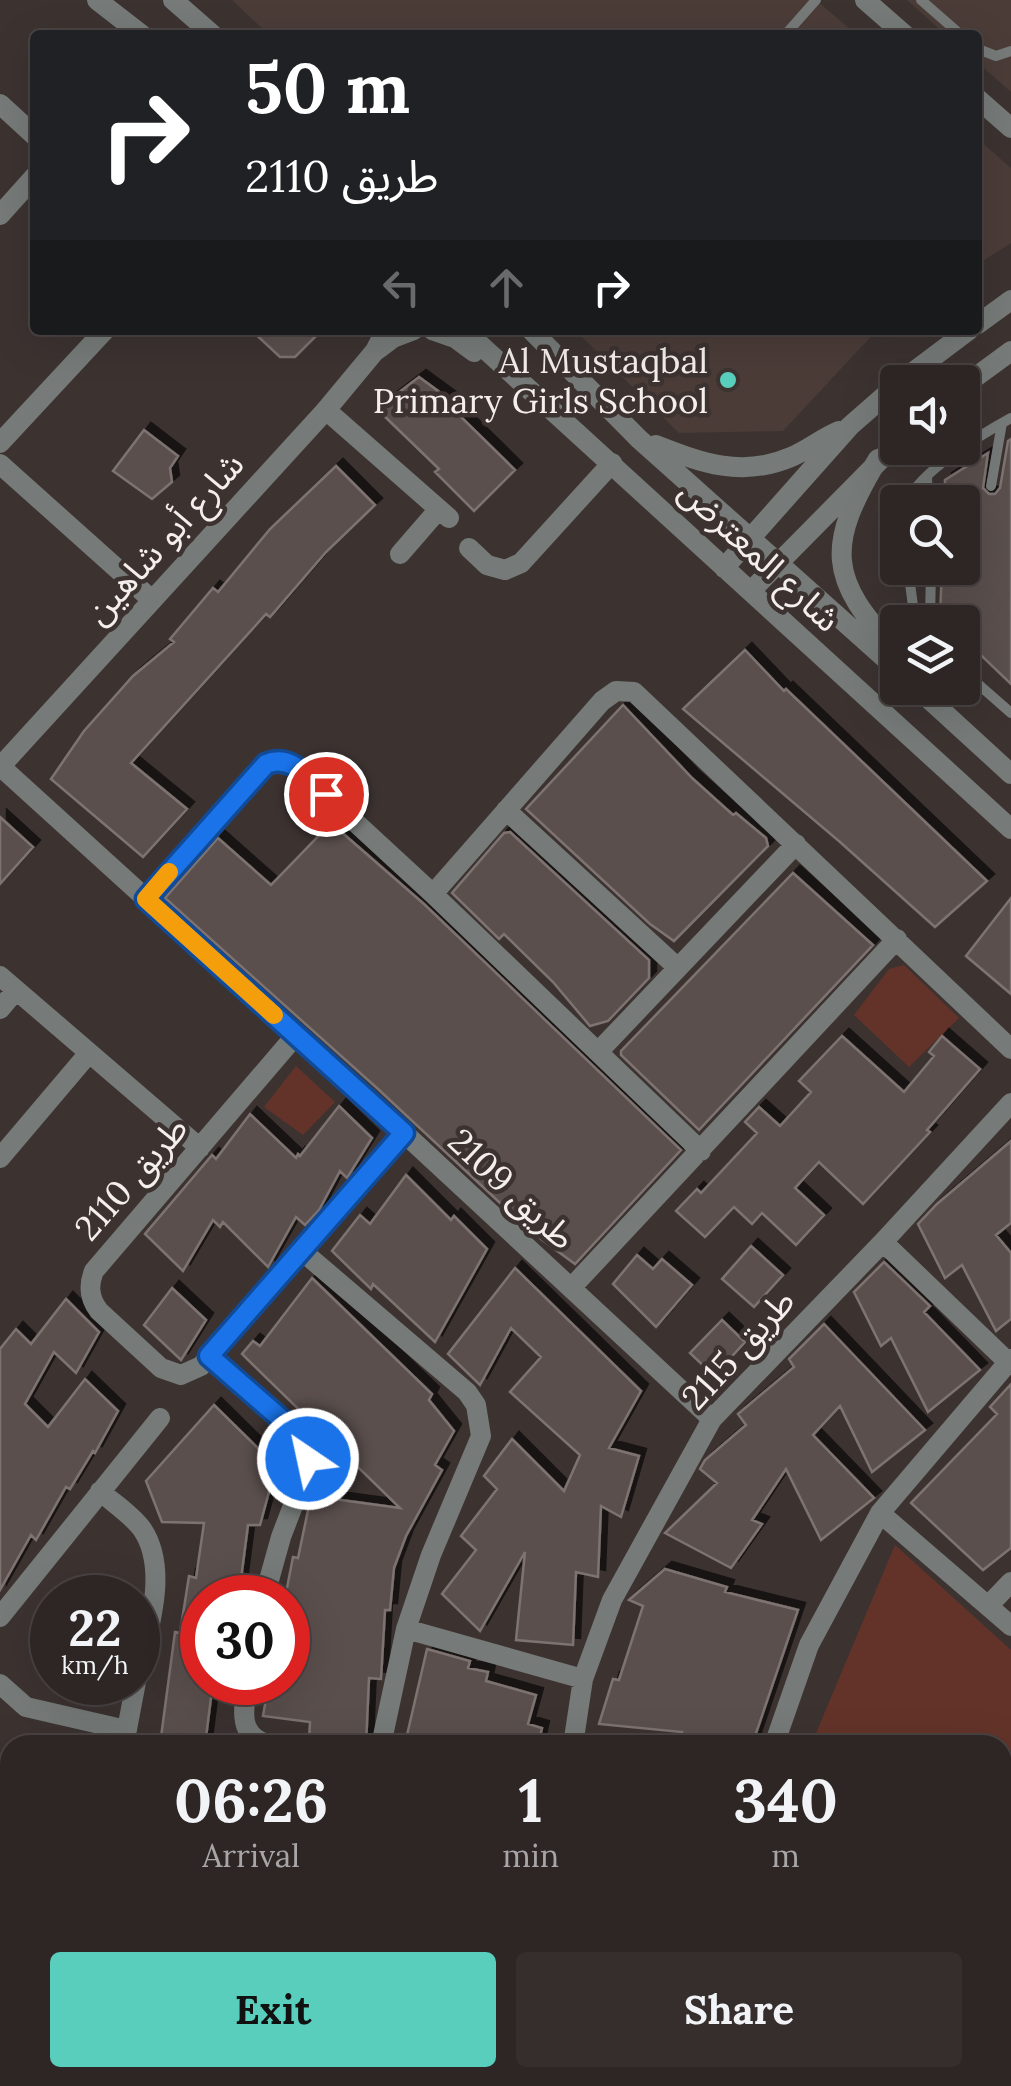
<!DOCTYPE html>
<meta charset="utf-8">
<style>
body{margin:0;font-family:Lora,"Noto Sans Arabic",serif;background:#352e2d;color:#f1f3f6;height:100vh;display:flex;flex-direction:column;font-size:38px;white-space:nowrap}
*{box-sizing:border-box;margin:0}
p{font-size:32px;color:#a7a5a7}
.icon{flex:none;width:55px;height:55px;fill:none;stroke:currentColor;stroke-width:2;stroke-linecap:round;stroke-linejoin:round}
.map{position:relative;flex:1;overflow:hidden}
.side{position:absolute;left:0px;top:1735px;width:1012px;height:352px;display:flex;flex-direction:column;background:#2d2625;border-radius:30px 30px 0 0;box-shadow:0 10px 40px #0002,0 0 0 2px #484342}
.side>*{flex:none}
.banner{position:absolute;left:30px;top:30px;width:952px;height:305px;border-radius:10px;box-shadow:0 10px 40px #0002,0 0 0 2px #484342;background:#202124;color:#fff;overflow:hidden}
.tools{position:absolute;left:880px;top:365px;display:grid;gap:20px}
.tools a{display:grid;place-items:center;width:100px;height:100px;border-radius:10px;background:#2d2625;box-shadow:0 10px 40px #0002,0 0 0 2px #484342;font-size:50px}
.speed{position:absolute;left:30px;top:1575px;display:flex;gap:20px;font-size:50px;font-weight:700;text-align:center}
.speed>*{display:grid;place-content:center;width:130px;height:130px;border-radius:50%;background:#2d2625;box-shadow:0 10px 40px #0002,0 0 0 2px #484342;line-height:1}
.speed small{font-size:25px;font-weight:400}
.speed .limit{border:15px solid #d22;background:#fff;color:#111}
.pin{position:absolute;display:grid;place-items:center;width:85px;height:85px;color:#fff;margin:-42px;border:5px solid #fff;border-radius:50%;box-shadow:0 2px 10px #0007}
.me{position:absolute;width:110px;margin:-55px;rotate:326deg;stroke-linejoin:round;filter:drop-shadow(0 0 8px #0008)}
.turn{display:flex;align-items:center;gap:35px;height:210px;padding:0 50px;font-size:45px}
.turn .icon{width:130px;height:130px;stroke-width:2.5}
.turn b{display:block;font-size:70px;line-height:85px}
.lanes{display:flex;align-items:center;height:95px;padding:0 50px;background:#0003;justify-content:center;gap:50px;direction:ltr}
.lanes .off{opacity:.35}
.eta{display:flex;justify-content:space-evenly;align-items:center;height:170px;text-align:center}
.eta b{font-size:60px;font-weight:800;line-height:70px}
.button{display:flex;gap:20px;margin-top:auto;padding:20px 50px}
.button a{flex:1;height:115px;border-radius:10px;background:#5acebd;color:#111;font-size:40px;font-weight:800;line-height:115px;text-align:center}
.button a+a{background:#352e2d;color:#f1f3f6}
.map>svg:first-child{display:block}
.built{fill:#4b3c38}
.green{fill:#633329}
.building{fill:#5a504e;stroke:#7d7370;stroke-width:2.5;filter:url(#shadow)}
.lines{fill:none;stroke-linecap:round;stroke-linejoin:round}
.service{stroke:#767b7a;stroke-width:10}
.minor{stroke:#767b7a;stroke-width:20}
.tertiary{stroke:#767b7a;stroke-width:20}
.secondary{stroke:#9ba2a1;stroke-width:20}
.route-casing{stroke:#114b97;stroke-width:25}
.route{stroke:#1a73e8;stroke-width:18}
.slow{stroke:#f59e0b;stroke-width:18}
.poi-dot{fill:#5acebd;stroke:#3c3331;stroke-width:4}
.labels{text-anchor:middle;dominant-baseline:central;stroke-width:9;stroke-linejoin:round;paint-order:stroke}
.poi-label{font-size:35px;fill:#f4eeed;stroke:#3c3331;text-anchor:end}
.street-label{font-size:35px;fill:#f4eeed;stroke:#3c3331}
</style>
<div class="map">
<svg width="1011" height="2086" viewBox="0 0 1011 2086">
<defs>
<filter id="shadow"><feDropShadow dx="7" dy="-7" stdDeviation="0" flood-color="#0009"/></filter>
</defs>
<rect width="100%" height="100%" fill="#3c3331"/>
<path class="built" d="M 232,0 L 816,0 L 857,35 L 269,35 Z
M 907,0 L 1011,0 L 1011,92 L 978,63 L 978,35 L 946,35 Z
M 978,139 L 1011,168 L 1011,243 L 978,264 Z
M 575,330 L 877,330 L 783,431 L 679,433 Z"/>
<path class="green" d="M 904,965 L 959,1018 L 909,1067 L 854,1015 L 889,969 Z
M 296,1066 L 335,1102 L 303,1135 L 264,1107 Z
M 895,1545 L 1011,1650 L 1011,1785 L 1003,1788 L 1002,1745 L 811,1745 Z"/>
<path class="building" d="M 251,330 L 322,330 L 295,357 L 280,357 Z
M 419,377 L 464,410 L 459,415 L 515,470 L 474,511 L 435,472 L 439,469 L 377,409 Z
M 144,430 L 178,456 L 170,468 L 172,482 L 152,499 L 113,471 Z
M 1011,439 L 1011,684 L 962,637 L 962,622 L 948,622 L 940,616 L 942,568 L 962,568 L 962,502 L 944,502 L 945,480 L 988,453 L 983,488 L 989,494 L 995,494 L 1000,488 L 1008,441 Z
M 336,466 L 375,505 L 326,552 L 270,617 L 266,614 L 131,763 L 187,809 L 143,857 L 51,779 L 84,731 L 133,676 L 174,642 L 170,639 L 213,588 L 218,592 L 270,529 Z
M 745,650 L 784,691 L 786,689 L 987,881 L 935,927 L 840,842 L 683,709 Z
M 623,705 L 692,778 L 733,815 L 736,813 L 766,838 L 768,846 L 674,941 L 650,924 L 526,809 Z
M 0,817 L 33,847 L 0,884 Z
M 331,823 L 424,904 L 681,1150 L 575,1264 L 529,1230 L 378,1089 L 165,898 L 218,838 L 271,885 Z
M 510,832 L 649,960 L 649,978 L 608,1021 L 590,1026 L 553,982 L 504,934 L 499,939 L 452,893 L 504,833 Z
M 793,873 L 873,945 L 699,1130 L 621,1055 L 621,1051 Z
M 1011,898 L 1011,994 L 966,956 Z
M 842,1036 L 904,1092 L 934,1056 L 929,1052 L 942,1036 L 980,1069 L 927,1130 L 930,1132 L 863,1204 L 819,1162 L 795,1188 L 824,1215 L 796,1245 L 762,1213 L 752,1224 L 734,1207 L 705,1237 L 676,1211 L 697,1189 L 701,1193 L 757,1133 L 745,1122 L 759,1107 L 780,1126 L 811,1092 L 799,1081 Z
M 339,1106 L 372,1138 L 347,1178 L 340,1171 L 319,1210 L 305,1225 L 296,1217 L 268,1267 L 223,1222 L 220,1227 L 213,1220 L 183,1271 L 145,1234 L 212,1155 L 216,1159 L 250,1114 L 296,1158 L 298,1154 L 300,1156 Z
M 1011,1141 L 1011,1223 L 996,1235 L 1011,1253 L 1011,1319 L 996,1331 L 962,1265 L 945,1278 L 918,1224 L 937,1204 Z
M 406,1175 L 451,1220 L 454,1216 L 487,1249 L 435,1342 L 373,1284 L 371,1289 L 332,1251 L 360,1215 L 370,1224 Z
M 751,1246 L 783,1275 L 754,1307 L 722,1279 Z
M 637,1255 L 653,1269 L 662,1259 L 692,1285 L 656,1327 L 613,1284 Z
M 884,1262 L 930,1306 L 924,1312 L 980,1370 L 928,1412 L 891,1338 L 881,1346 L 854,1292 Z
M 515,1268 L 641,1391 L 609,1448 L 639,1456 L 621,1517 L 601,1506 L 598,1577 L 576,1572 L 573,1645 L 516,1640 L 525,1552 L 480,1631 L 442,1594 L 476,1550 L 461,1536 L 497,1489 L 484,1476 L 512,1439 L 564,1491 L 580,1455 L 510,1392 L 541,1357 L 511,1328 L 480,1385 L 448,1354 Z
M 312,1278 L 432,1394 L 429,1400 L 454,1431 L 435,1465 L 442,1470 L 406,1536 L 394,1568 L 390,1610 L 385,1610 L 381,1679 L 369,1678 L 366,1745 L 309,1741 L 310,1722 L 263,1716 L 269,1682 L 288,1682 L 286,1593 L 293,1557 L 298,1558 L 311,1496 L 400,1508 L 242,1354 L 253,1341 L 260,1346 Z
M 172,1288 L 206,1320 L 181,1360 L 144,1325 Z
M 66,1299 L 99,1332 L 76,1373 L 54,1352 L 25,1404 L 48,1427 L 85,1379 L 118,1411 L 95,1453 L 93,1451 L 70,1489 L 66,1487 L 36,1540 L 31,1535 L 0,1590 L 0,1349 L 16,1329 L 31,1344 Z
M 722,1320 L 745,1342 L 714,1376 L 690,1353 Z
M 824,1324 L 925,1430 L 872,1472 L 840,1406 L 813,1435 L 874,1498 L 821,1540 L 786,1469 L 752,1520 L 762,1524 L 731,1568 L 665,1533 L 717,1483 L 700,1469 L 705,1460 L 746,1425 L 738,1414 L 794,1367 L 789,1359 Z
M 1011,1384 L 1011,1548 L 983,1570 L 911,1503 L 997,1414 L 990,1407 Z
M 214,1405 L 276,1466 L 260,1525 L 248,1525 L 241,1579 L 233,1577 L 230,1598 L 202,1598 L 202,1682 L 213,1682 L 205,1745 L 197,1745 L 161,1737 L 175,1632 L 180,1633 L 189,1576 L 196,1578 L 204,1523 L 162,1522 L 146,1481 Z
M 665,1569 L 727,1587 L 725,1592 L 798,1610 L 752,1745 L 678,1745 L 682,1732 L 599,1724 L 613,1679 L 619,1680 L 643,1606 L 629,1600 Z
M 427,1649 L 470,1661 L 468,1668 L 488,1672 L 486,1681 L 536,1695 L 528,1724 L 542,1728 L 538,1745 L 511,1745 L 473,1735 L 471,1745 L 451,1745 L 407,1735 Z"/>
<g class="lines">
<path class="service" d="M 921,0 L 961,35
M 785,35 L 816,0
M 978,49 L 996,56 L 1011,51
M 927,477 L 928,502
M 991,486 L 1002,423
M 907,502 C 919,472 982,434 1011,418
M 908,568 L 913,606 L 920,622
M 930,622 L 931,568
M 962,670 L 1011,713"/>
<path class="minor" d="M 865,0 L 905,35
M 978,99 L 1011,128
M 0,104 L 35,136
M 0,215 L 35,176
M 326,410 L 449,518
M 0,443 L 105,330
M 0,464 L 152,600
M 469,548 L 487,565 L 505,570 L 521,563 L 612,463
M 400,554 L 439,509
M 0,766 L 404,1133 L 712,1419
M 506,810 L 678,968
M 433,894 L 602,701 L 616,691 L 634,692 L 1011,1049
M 146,899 L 259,770 L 274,761 L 292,764 L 433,894 L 701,1151
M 0,976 L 200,1148
M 0,1009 L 16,990
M 296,1035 L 94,1271 C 88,1286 89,1298 99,1311 L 161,1368 L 181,1375 L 201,1366 L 404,1133
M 598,1052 L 796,844
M 0,1158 L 89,1053
M 883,1242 L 1008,1362
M 302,1251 L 467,1392 L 476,1405 L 481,1436 L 431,1555 L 406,1629 L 381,1745
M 571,1288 L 897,939
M 209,1356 L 295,1431 L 306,1449 L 307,1469 L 281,1537 L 264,1598
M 100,1491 C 113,1503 132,1515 142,1529 C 170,1570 147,1633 138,1677
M 880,1513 L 1011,1626
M 989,1605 L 1011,1582
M 0,1617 L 160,1418
M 406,1629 L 583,1679
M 248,1682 C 243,1710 237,1737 271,1745
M 0,1684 L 26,1707 L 126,1730
M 124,1745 L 136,1682
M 573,1745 L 583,1679 L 612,1600 L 712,1419 L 883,1242 L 1011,1103
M 774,1745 L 809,1645 L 880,1513 L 1011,1359
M 1002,1810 L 1011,1808
M 0,1873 L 10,1874"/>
<path class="tertiary" d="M 97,0 L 142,35
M 173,0 L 213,35
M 978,324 L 1011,300
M 432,330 L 455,338 L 474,352
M 464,330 L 1011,829
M 531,330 L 639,439 L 898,670
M 377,350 L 393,338 L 414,330
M 900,382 L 969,330
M 962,387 L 1011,351
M 656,445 C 702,463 742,478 791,457 C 808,450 822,438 839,431
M 878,459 C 827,544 826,579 898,652
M 724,568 L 850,426 L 898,384
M 751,591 L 898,442
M 917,688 L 1011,774
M 0,767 L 326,410 L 375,351 L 386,330"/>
<path class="secondary" d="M 1002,1963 L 1011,1960
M 1002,2000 L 1011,1997
M 148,2086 L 280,2078
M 425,2086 L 482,2078
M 624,2086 L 677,2078"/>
</g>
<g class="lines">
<defs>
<path id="route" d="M 308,1459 L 302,1439 L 295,1431 L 209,1356 L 404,1133 L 146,899 L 266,764 C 291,753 308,778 326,794"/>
</defs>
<use href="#route" class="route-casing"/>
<use href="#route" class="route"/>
<path class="slow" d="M 169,872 L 146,899 L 274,1015"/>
</g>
<circle class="poi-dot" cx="728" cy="380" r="10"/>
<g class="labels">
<g class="poi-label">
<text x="708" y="360">Al Mustaqbal<tspan x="708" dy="40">Primary Girls School</tspan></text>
</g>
<g class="street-label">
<text transform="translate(164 538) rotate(-48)">شارع أبو شاهين</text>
<text transform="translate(760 555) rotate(43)">شارع المعترض</text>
<text transform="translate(131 1178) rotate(-49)">طريق 2110</text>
<text transform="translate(512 1189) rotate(43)">طريق 2109</text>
<text transform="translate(738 1349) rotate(-48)">طريق 2115</text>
</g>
</g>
</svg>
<div class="tools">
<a><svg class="icon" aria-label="sound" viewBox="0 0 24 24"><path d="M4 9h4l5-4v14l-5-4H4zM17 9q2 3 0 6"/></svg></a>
<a><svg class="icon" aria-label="search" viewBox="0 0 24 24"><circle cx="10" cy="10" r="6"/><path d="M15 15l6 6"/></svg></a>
<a><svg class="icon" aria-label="layers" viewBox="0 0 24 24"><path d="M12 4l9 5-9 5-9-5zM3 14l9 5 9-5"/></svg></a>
</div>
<div class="speed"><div>22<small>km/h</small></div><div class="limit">30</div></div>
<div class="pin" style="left:326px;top:794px;background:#d93025"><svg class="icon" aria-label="arrive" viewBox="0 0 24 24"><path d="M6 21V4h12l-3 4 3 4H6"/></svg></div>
<svg class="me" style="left:308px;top:1459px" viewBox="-20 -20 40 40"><circle r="17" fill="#1a73e8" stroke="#fff" stroke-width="3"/><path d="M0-11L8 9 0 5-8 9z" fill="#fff"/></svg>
<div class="banner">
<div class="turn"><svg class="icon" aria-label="right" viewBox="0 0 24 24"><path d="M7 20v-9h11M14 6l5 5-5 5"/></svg><div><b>50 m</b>طريق 2110</div></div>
<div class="lanes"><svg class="icon off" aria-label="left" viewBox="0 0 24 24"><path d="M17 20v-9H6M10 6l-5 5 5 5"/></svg><svg class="icon off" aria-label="ahead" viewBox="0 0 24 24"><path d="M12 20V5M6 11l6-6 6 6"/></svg><svg class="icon" aria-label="right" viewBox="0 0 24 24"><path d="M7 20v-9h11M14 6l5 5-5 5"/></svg></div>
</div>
<section class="side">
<div class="eta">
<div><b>06:26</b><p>Arrival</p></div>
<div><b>1</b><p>min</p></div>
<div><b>340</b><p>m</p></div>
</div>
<div class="button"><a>Exit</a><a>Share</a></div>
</section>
</div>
